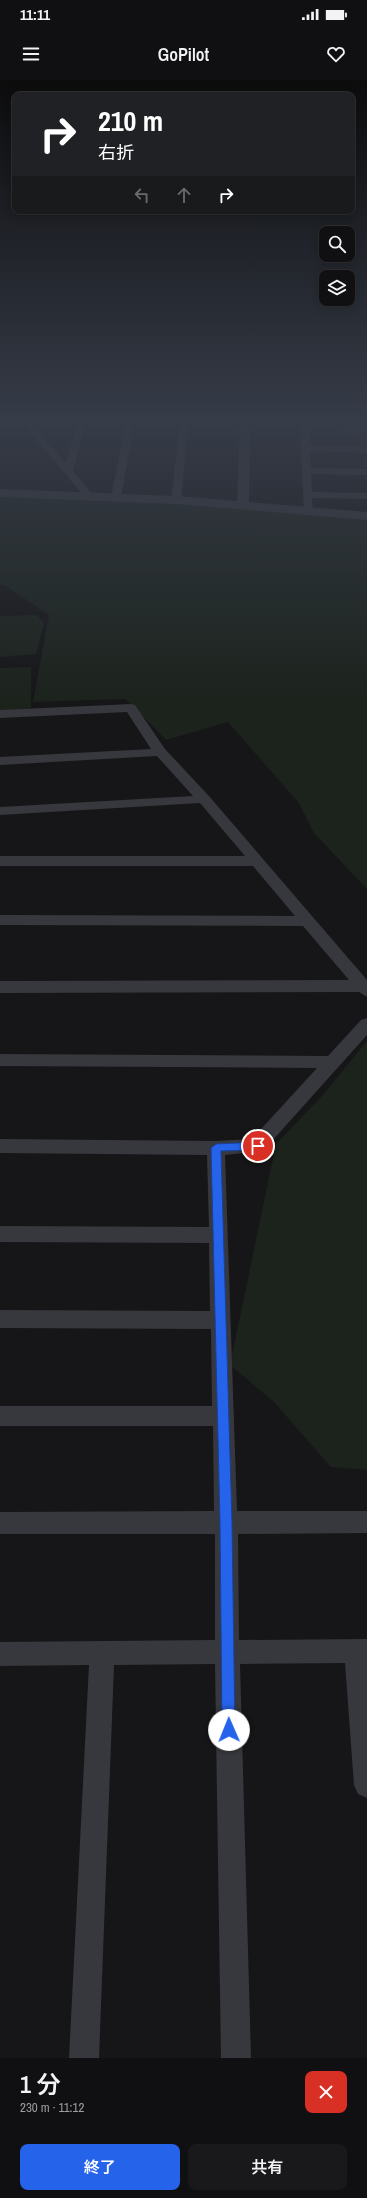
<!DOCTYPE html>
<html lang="ja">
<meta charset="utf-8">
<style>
body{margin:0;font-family:"Archivo Narrow","Noto Sans JP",sans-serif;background:#19191b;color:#f1f3f6;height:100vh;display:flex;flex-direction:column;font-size:15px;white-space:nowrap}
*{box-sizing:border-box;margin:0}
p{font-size:13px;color:#9c9d9f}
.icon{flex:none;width:22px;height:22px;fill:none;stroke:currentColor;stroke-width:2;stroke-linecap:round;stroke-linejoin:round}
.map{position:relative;height:1978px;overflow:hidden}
.panel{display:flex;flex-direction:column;background:#101012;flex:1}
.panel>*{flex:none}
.top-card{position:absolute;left:12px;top:12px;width:343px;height:122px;border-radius:8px;box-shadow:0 2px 10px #0003,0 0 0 1px #303032;background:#202124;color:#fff;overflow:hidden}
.buttons{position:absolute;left:319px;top:146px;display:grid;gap:8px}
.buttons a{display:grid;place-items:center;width:36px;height:36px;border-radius:8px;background:#101012;box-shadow:0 2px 10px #0003,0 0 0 1px #303032;font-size:20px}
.pin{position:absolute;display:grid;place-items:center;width:34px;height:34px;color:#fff;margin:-17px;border:2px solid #fff;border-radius:50%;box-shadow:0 1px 4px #0007}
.me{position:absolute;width:44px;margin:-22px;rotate:359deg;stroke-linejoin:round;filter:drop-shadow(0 0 3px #0008)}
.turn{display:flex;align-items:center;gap:14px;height:84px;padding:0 20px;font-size:18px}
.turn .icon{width:52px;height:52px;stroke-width:2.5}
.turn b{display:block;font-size:28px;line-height:34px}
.lanes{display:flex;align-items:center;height:38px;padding:0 20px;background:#0003;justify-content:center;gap:20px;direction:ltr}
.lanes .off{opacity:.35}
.round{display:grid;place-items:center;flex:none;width:42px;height:42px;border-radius:8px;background:#19191b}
.headline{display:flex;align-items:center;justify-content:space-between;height:68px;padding:0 20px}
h1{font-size:24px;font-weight:600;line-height:30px}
.cta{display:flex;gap:8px;margin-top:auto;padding:8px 20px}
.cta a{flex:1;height:46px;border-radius:8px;background:#2563eb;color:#fff;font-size:16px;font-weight:600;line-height:46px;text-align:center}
.cta a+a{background:#19191b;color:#f1f3f6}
.status{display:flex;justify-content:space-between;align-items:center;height:28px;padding:0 20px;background:#101012;direction:ltr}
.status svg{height:11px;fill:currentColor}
header{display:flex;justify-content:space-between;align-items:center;height:52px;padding:0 20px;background:#101012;font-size:18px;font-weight:600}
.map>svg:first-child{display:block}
.green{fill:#1c231d}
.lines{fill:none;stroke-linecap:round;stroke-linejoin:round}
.minor{fill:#37383d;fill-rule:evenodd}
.tertiary{fill:#37383d;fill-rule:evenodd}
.route{fill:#2563eb;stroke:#184099}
</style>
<div class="status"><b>11:11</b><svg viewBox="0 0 49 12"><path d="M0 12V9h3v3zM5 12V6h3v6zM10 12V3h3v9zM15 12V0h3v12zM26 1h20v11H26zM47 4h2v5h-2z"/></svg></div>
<header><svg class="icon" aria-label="menu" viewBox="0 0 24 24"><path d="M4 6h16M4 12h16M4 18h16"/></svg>GoPilot<svg class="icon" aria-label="heart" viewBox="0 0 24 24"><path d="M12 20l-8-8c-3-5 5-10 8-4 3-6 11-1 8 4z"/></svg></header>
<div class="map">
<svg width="367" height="1978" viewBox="0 0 367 1978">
<rect width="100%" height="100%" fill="#161618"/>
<path class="green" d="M 0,416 L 112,420 L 367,437 L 367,809 L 314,753 L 299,723 L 228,642 L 166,660 L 126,619 L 33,622 L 49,535 L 4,505 L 0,505 Z
M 37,535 L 44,543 L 36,574 L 0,577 L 0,536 Z
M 31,587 L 31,628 L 0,631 L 0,588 Z
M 367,961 L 367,1390 L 331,1387 L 274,1322 L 230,1285 L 276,1064 L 322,1016 Z"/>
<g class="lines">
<path class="minor" d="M 23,344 L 32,344 L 66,383 L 77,344 L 85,344 L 73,391 L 93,415 L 93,419 L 87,419 Z
M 126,344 L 134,344 L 121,417 L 116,420 L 111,417 Z
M 180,344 L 188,344 L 181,420 L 176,423 L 171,420 Z
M 304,344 L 367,345 L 367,351 L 309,350 L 309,365 L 367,367 L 367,373 L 310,371 L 311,388 L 367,389 L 367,395 L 311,394 L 312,412 L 367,413 L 367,419 L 312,418 L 313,431 L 308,434 L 304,433 L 300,347 Z
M 131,624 L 135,625 L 165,669 L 209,716 L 367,900 L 367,917 L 359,912 L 0,913 L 0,901 L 349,900 L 303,846 L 0,845 L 0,835 L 295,836 L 253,786 L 0,786 L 0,776 L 245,776 L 200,723 L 0,735 L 0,727 L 193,716 L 157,676 L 0,685 L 0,677 L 151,669 L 127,632 L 0,638 L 0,630 Z
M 367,938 L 367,955 L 263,1071 L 225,1075 L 237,1431 L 367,1431 L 367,1453 L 238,1454 L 239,1560 L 367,1559 L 367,1718 L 358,1714 L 354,1705 L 345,1583 L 240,1584 L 251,1978 L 221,1978 L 215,1584 L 114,1585 L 99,1978 L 69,1978 L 89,1585 L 0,1586 L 0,1562 L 215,1560 L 215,1454 L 0,1454 L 0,1432 L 214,1431 L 213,1346 L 0,1346 L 0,1326 L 212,1326 L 211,1249 L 0,1248 L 0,1230 L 210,1231 L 209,1163 L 0,1162 L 0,1146 L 209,1147 L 207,1075 L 0,1073 L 0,1059 L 216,1061 L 252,1059 L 317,988 L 0,986 L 0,974 L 328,976 L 361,940 Z"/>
<path class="tertiary" d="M 240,344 L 250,344 L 249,422 L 367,432 L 367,440 L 176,424 L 0,417 L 0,409 L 176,416 L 237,421 Z"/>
</g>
<linearGradient id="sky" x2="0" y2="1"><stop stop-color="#0c0c0d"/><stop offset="0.55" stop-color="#363c48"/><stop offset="1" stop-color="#363c48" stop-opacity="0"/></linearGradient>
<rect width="367" height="621" fill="url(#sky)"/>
<path class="route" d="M 258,1062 L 262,1066 L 258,1070 L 221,1071 L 232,1443 L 235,1650 L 233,1655 L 229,1657 L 224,1655 L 222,1650 L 220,1443 L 211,1068 L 216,1064 Z"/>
</svg>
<div class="buttons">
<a><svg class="icon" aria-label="search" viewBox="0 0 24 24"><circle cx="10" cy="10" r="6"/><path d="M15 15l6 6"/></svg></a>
<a><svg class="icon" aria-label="layers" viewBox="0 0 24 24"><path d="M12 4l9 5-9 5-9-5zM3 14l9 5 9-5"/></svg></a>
</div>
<div class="pin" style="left:258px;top:1066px;background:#d93025"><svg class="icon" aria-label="arrive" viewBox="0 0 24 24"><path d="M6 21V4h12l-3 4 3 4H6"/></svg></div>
<svg class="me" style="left:229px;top:1650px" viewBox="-20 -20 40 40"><circle r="19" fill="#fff"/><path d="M0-13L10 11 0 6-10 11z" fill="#2563eb"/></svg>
<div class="top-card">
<div class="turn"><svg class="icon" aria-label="right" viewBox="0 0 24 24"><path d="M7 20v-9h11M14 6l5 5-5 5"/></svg><div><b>210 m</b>右折</div></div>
<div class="lanes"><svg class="icon off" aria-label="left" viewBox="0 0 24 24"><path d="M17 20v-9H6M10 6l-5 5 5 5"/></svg><svg class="icon off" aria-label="ahead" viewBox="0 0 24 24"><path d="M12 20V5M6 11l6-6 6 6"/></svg><svg class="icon" aria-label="right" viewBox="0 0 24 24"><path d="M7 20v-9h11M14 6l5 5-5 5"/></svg></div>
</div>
</div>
<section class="panel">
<div class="headline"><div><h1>1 分</h1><p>230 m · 11:12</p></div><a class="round" style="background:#d93025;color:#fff"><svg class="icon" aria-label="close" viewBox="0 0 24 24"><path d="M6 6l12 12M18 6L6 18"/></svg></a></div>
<div class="cta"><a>終了</a><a>共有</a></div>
</section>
